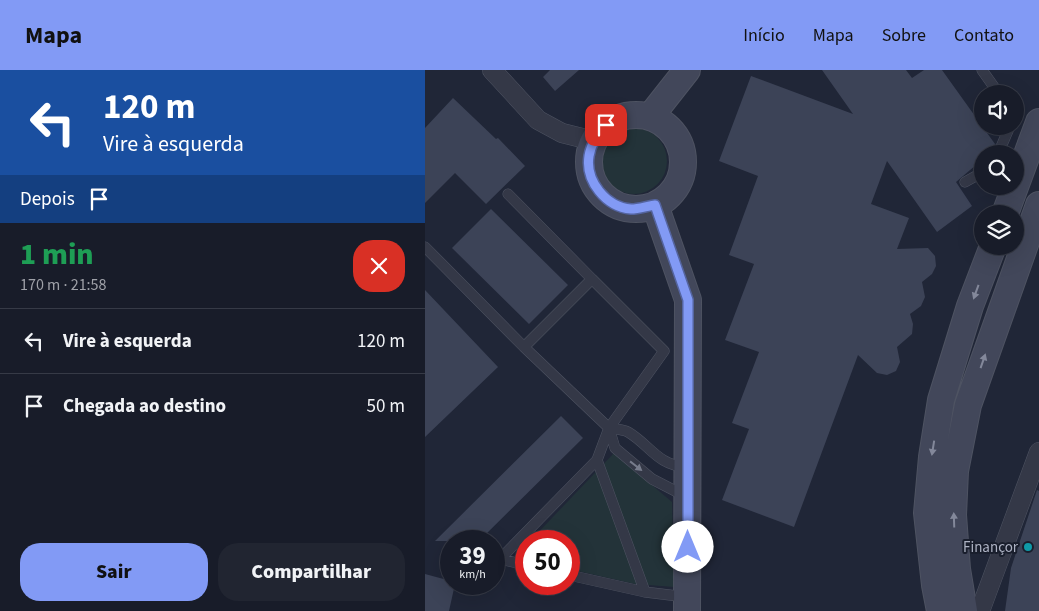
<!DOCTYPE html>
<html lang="pt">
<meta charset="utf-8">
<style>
body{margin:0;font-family:"Source Sans 3",sans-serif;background:#212531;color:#f1f3f6;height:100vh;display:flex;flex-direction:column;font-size:19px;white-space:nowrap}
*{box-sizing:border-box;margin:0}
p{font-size:16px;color:#9fa1a8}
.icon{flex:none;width:28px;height:28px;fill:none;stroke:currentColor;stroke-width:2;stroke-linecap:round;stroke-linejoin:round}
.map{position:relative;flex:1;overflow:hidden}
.sheet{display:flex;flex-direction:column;background:#181c29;width:425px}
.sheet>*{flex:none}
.banner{background:#1a4fa0;color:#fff;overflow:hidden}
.tools{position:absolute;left:549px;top:15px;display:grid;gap:10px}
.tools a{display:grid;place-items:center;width:50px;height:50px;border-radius:50%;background:#181c29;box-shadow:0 5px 20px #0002,0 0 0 1px #363a46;font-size:25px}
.speed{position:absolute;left:15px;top:460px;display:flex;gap:10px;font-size:25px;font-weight:700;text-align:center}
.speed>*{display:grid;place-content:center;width:65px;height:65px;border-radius:50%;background:#181c29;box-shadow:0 5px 20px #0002,0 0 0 1px #363a46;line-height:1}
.speed small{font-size:12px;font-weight:400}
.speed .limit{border:8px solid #d22;background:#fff;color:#111}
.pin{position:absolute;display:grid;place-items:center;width:42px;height:42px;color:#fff;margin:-21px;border-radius:10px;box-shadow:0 2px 8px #0006}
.me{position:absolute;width:55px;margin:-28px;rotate:0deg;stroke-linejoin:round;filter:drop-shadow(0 0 4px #0008)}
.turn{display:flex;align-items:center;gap:18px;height:105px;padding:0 20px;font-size:22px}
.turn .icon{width:65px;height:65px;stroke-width:2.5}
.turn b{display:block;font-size:35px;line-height:42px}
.then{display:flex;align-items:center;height:48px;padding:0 20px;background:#0003;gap:10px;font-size:19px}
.round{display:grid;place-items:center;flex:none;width:52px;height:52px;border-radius:20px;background:#212531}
.head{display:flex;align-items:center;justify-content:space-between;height:85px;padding:0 20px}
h1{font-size:30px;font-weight:800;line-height:38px;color:#1e9e55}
.primary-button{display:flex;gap:10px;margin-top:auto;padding:10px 20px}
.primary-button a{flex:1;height:58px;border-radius:20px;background:#829af5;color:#111;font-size:20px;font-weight:800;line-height:58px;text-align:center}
.primary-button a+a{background:#212531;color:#f1f3f6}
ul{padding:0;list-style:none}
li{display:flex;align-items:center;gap:15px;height:65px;padding:0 20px;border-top:1px solid #363a46}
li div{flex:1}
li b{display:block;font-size:19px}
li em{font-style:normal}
header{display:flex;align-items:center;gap:30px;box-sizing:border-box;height:70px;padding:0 25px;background:#829af5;color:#111}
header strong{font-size:24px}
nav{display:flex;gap:28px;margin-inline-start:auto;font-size:18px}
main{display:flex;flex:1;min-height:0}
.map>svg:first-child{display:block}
.grass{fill:#233339}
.building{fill:#3c4357}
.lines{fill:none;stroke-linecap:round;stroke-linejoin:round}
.service-casing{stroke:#4e5362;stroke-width:11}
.minor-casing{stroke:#4e5362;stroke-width:20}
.secondary-casing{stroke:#4e5362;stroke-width:28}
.service{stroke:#343847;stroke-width:10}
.minor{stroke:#343847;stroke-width:19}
.secondary{stroke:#42475a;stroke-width:26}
.oneway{fill:#83889a}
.oneway2{fill:#777c8c}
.route-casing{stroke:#54649f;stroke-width:12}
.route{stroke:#829af5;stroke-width:9}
.culture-dot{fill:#0f9aa8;stroke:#191e2c;stroke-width:2}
.labels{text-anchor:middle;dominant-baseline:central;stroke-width:4;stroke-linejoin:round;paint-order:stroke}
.poi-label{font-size:15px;fill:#aeb3c4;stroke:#191e2c;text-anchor:end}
</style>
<header>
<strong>Mapa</strong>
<nav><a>Início</a><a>Mapa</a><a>Sobre</a><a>Contato</a></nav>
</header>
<main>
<section class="sheet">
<div class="banner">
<div class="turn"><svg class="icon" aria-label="left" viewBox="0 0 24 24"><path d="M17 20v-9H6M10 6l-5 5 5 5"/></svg><div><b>120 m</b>Vire à esquerda</div></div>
<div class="then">Depois<svg class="icon" aria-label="arrive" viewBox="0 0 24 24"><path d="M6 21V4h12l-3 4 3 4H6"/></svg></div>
</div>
<div class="head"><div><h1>1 min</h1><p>170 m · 21:58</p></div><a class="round" style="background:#d93025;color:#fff"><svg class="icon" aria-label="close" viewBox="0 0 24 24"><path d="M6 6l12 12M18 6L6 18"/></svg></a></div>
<ul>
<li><svg class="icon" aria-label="left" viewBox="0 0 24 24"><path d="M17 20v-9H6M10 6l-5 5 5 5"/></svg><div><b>Vire à esquerda</b></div><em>120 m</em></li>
<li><svg class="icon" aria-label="arrive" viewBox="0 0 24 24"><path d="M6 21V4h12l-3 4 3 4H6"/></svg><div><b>Chegada ao destino</b></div><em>50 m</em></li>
</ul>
<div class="primary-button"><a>Sair</a><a>Compartilhar</a></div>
</section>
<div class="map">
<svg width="614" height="541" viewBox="0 0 614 541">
<rect width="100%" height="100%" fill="#202637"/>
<path class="grass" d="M176 91a33 33 0 1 1 66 0a33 33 0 1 1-66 0Z
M 189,383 L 247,432 L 249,517 L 210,514 L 144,499 L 144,471 L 105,471 Z"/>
<path class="building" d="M 125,0 L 154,0 L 130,21 L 118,7 Z
M 397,0 L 481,0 L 487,8 L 499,0 L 517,0 L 570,74 L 567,80 L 563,84 L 558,84 L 558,89 L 531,112 L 547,136 L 512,162 L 462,91 L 446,134 L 484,148 L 472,179 L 503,178 L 510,186 L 511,196 L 507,204 L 497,212 L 500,227 L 496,236 L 485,244 L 488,254 L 487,264 L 472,277 L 475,292 L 471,301 L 462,305 L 452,303 L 433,285 L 369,457 L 297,430 L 324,359 L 307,353 L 334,282 L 300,270 L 329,194 L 304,185 L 333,106 L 294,91 L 326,6 L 428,44 Z
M 28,28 L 71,69 L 73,68 L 100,96 L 61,134 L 30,103 L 0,133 L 0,58 Z
M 66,139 L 143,215 L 104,254 L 27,178 Z
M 0,220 L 73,297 L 0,367 Z
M 136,346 L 158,368 L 54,471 L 10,471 Z
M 612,420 L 614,421 L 614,541 L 580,541 L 586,498 Z
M 0,504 L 26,511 L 26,514 L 30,514 L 24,541 L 0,541 Z"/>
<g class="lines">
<defs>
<path id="service" d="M 557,0 L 574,24
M 573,84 L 585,56
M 540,112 L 558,102
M 83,124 L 167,209
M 0,177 L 99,277 L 184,358 L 239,281 L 167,209 L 99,277
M 184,358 L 190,378 L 227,409 L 260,426
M 184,358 C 190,359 198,359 203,362 C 225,375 232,395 261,397
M 172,390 L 184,358
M 75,489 L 172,390 L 220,522 L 144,505
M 75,489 L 101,495
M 220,522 L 261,527"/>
<path id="minor" d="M 67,0 L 113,50 L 137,63 L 169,71
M 555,541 L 614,382"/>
<path id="secondary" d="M164 92a47 47 0 1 1 94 0a47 47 0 1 1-94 0Z
M 225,47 L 262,0
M 230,135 L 263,230 L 262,541
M 580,144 L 614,52
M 515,541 L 510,515 L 502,443 L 507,387 L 516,330 L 545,236 L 568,176
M 539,541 L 532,499 L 528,445 L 530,401 L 543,335 L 614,135"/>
</defs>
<use href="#service" class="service-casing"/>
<use href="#minor" class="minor-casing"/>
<use href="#secondary" class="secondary-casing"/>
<use href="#service" class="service"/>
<use href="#minor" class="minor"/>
<use href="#secondary" class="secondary"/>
</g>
<defs><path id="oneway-solid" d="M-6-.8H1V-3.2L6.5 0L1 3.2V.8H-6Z" transform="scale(1.25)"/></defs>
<g class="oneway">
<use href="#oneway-solid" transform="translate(551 222) rotate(110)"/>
<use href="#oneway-solid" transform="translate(558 291) rotate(-71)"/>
<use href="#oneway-solid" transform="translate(508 378) rotate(99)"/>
<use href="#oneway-solid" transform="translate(529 450) rotate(-92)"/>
</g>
<use class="oneway2" href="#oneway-solid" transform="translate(211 396) rotate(38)"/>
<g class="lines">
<defs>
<path id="route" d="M 181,55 C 173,65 166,73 164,86 C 160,111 181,137 206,139 C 214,139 222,136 230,135 L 263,230 L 263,477"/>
</defs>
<use href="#route" class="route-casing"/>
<use href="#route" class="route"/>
</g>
<circle class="culture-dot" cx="603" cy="477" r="5"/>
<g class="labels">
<g class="poi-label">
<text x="593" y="477">Finançor</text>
</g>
</g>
</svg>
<div class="tools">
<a><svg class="icon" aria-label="sound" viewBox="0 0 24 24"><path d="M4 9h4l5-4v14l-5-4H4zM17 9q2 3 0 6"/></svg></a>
<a><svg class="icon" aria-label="search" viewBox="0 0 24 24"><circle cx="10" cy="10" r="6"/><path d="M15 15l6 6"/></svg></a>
<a><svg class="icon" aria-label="layers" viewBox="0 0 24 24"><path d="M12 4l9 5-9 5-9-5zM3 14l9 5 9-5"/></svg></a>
</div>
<div class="speed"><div>39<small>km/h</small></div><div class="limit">50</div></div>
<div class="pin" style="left:181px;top:55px;background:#d93025"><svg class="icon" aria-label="arrive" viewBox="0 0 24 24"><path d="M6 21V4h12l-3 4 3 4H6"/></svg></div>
<svg class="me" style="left:263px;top:477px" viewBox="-20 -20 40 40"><circle r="19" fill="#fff"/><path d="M0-13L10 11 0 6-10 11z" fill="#829af5"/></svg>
</div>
</main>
